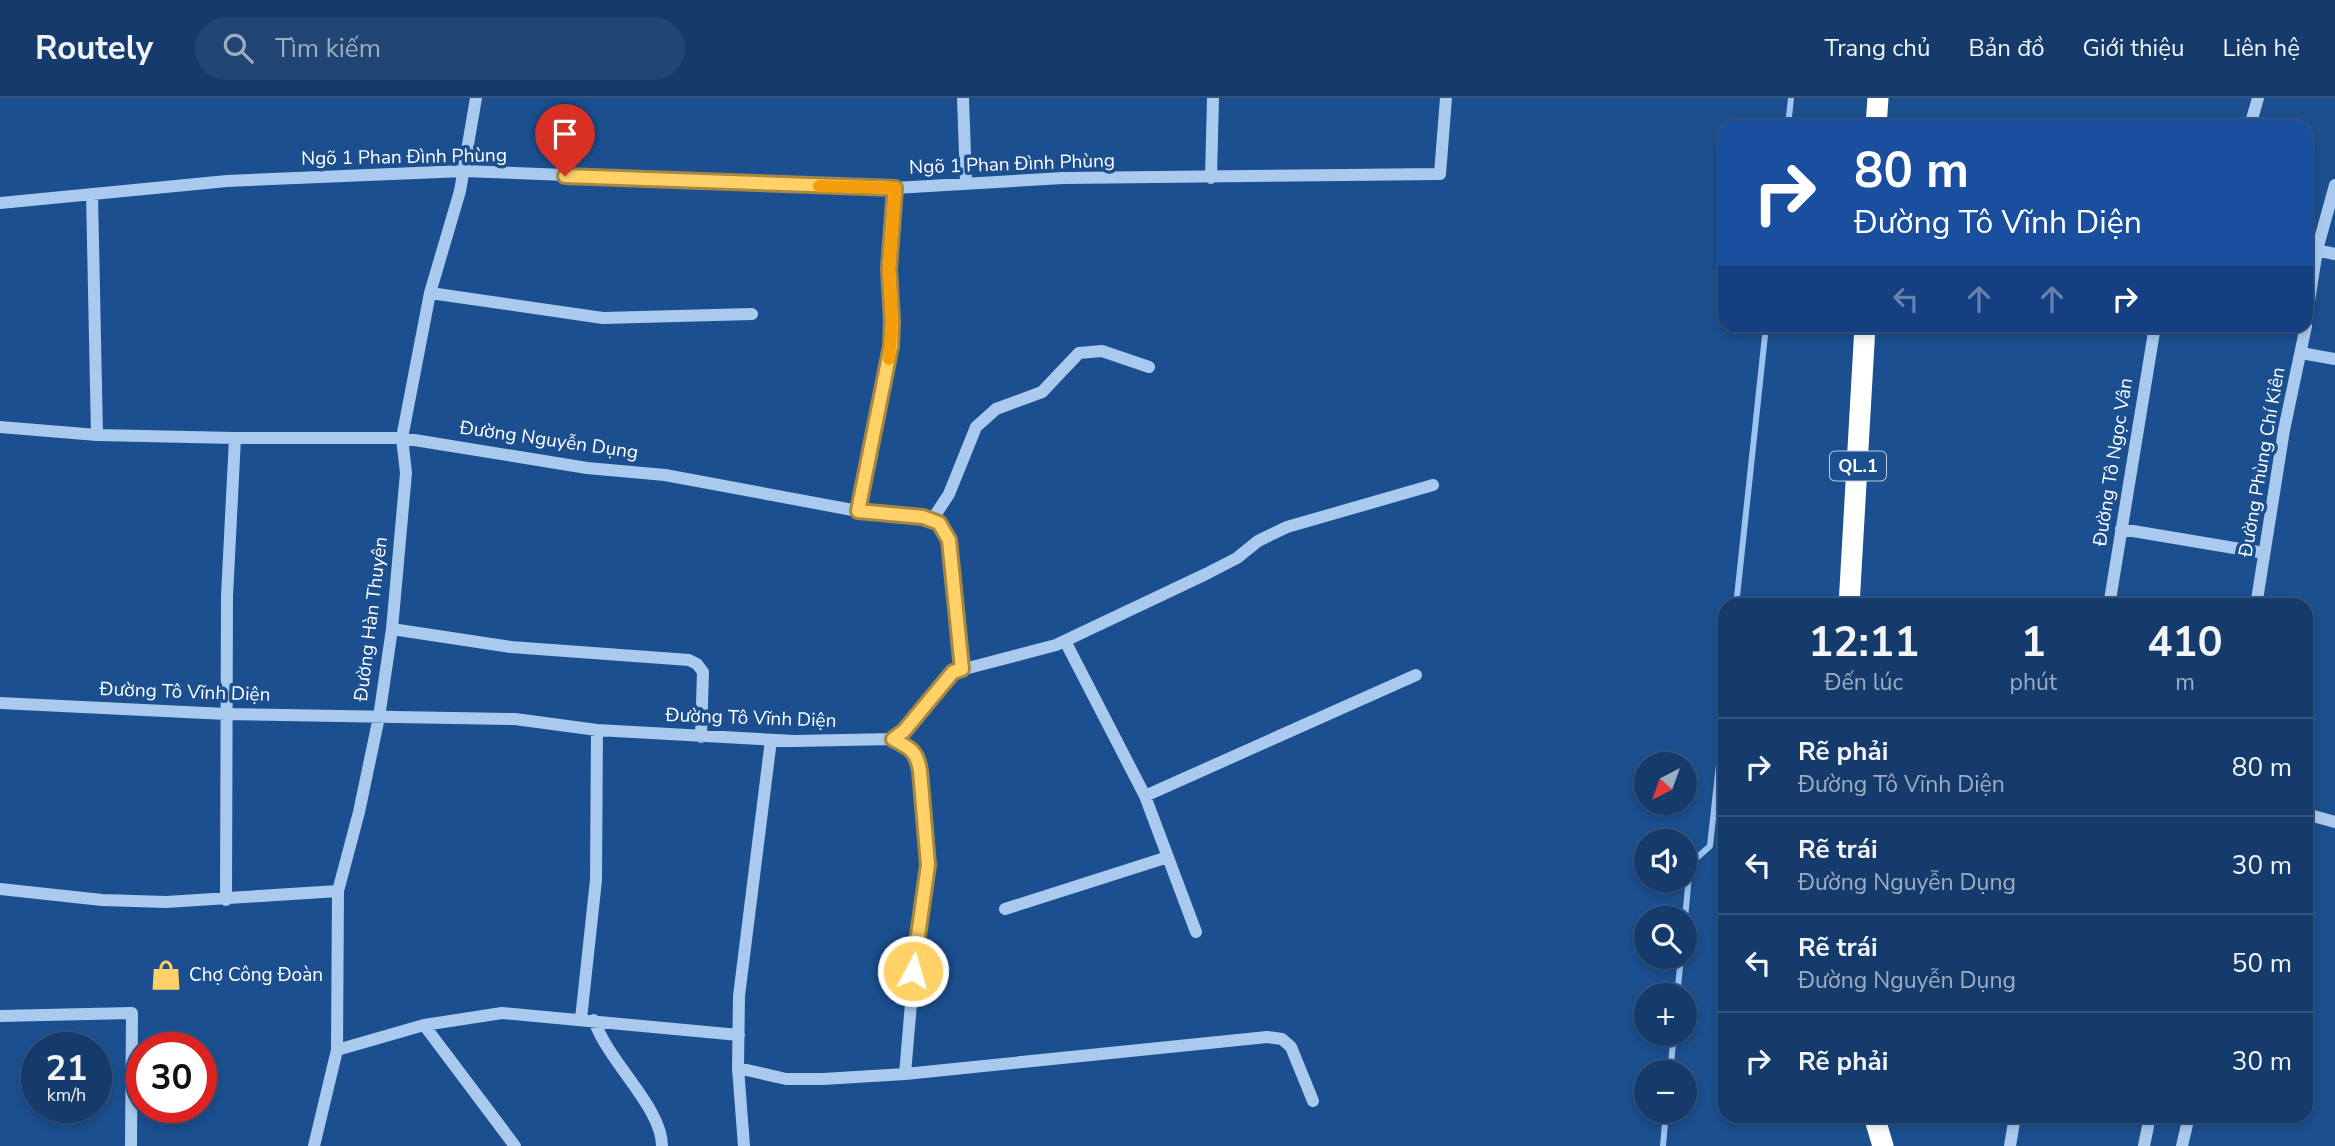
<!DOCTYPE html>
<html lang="vi">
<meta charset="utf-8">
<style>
body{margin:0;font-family:"Nunito Sans",sans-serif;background:#214673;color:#f1f3f6;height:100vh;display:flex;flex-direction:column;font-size:26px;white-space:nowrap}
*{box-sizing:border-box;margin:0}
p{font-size:23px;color:#9dadc1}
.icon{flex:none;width:38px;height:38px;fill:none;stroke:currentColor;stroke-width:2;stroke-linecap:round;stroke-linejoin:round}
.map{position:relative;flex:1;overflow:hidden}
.panel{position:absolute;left:1718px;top:500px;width:595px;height:525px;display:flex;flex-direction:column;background:#143b6b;border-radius:21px;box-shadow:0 4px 10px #0003,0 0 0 2px #33557e}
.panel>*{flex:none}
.guide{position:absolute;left:1718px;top:21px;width:595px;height:214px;border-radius:21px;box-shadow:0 4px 10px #0003,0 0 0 2px #33557e;background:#1a4fa0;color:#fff;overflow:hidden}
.needle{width:46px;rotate:221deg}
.buttons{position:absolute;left:1634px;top:654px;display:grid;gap:14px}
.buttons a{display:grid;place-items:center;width:63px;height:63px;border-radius:50%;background:#143b6b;box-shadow:0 4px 10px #0003,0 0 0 2px #33557e;font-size:35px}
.speed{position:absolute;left:21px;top:934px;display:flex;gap:14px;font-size:35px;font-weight:700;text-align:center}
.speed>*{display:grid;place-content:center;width:91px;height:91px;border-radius:50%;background:#143b6b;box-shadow:0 4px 10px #0003,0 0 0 2px #33557e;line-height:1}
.speed small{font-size:18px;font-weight:400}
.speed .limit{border:10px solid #d22;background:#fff;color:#111}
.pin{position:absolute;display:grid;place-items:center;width:60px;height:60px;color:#fff;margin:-72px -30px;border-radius:50% 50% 50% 0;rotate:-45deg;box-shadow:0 0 7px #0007}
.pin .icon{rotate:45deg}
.me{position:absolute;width:77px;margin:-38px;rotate:6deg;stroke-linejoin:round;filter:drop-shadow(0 0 5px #0008)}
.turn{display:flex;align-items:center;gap:24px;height:147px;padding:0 21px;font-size:32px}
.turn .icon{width:91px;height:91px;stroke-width:2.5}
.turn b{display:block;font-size:49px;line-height:60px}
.lanes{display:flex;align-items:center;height:66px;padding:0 21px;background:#0003;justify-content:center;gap:35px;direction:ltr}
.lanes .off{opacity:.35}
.eta{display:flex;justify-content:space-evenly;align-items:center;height:119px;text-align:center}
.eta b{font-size:42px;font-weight:700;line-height:49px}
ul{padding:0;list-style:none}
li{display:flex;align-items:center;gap:21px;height:98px;padding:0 21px;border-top:2px solid #33557e}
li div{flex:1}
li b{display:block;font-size:26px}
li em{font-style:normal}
header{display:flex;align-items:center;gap:42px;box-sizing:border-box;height:98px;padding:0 35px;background:#143b6b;border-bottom:2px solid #33557e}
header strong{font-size:33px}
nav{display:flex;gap:38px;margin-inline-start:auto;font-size:24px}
.search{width:490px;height:63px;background:#214673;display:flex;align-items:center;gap:18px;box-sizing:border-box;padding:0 24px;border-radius:38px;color:#9dadc1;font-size:26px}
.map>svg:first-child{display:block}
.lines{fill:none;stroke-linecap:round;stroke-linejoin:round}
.stream{stroke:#9cc4f0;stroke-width:6}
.minor{stroke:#a9c9ee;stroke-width:12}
.highway{stroke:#fff;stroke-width:21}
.route-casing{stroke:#a68842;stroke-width:18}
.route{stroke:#ffd166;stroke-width:12}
.slow{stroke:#f59e0b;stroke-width:12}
.labels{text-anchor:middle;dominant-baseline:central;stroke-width:7;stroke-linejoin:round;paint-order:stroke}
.shield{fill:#1b4f8f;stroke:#bbcadd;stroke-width:2}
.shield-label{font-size:18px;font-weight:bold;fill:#fff}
.street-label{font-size:19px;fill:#fff;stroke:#1b4f8f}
.poi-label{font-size:19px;fill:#fff;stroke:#1b4f8f;text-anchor:start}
</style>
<header>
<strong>Routely</strong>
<div class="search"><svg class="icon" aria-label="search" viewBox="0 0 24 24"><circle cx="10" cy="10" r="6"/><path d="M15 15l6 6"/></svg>Tìm kiếm</div>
<nav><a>Trang chủ</a><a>Bản đồ</a><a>Giới thiệu</a><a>Liên hệ</a></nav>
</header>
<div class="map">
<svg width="2335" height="1048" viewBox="0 0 2335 1048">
<rect width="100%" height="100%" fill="#1b4f8f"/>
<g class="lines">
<path class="stream" d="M 1788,28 L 1791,0
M 1736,508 L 1766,228
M 1685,821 L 1690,766 L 1710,748 L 1726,602
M 1677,898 L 1681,859
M 1670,975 L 1674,936
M 1663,1048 L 1666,1013"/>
<path class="minor" d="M 963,0 L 966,84
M 2250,28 L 2258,0
M 1211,80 L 1213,0
M 92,96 L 97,337
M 0,105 L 227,83 L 464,73 L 895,90 L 1063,80 L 1440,76 L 1446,0
M 2306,150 L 2335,156
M 430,195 L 603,220 L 752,216
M 2306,222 L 2317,152 L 2335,87
M 2301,255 L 2335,261
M 0,329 L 97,337 L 235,340 L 402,340 L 587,370 L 665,377 L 858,413 L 923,419 L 938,425 L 949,442 L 962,571
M 858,413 L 891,248 L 892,223 L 889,171 L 895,90
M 932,422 L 949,396 L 976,329 L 996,311 L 1042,294 L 1079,255 L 1102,253 L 1149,269
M 2121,431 L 2264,455
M 2109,508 L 2155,228
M 2256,508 L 2284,332 L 2306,228
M 392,531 L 511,549 L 689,562 L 697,566 L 703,574 L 701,639
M 1065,543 L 1145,698 L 1196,834
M 0,605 L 226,616 L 515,621 L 597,632 L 794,643 L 893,641 L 904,633 L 953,574 L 1056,547 L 1206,476 L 1237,460 L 1258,443 L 1287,429 L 1433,387
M 893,641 L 913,651 L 918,657 L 928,767 L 918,823 L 905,976
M 1145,698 L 1416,577
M 2306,716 L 2335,724
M 0,791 L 102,802 L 166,804 L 338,793
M 226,802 L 227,498 L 235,340
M 1005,811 L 1168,759
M 0,918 L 132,915 L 131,1048
M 581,921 L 596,782 L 597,632
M 594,922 C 608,964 662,1009 662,1048
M 424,927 L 515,1048
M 337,952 L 424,927 L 502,915 L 739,937
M 738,970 L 786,981 L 823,981 L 905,976 L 1267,939 L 1282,941 L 1291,949 L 1313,1003
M 314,1048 L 337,952 L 338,793 L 359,714 L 379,619 L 392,531 L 406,375 L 402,340 L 430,195 L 460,93 L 476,0
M 744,1048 L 738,970 L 739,898 L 771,642
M 2010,1048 L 2015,1018
M 2144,1048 L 2150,1018
M 2182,1048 L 2189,1018"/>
<path class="highway" d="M 1876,28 L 1878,0
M 1849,508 L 1865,228
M 1874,1018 L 1883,1048"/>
</g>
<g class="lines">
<defs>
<path id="route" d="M 565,78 L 895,90 L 889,171 L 892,223 L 891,248 L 858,413 L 923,419 L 939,425 L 949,442 L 962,571 L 953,574 L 904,633 L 893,641 C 910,650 917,653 920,673 L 928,767 L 913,873"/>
</defs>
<use href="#route" class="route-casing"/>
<use href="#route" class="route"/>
<path class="slow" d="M 819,88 L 895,90 L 889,171 L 892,223 L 889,261"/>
</g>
<defs>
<symbol id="shop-bare" viewBox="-9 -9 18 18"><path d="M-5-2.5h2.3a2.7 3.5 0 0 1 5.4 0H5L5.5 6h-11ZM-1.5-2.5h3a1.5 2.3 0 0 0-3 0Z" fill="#ffd166" stroke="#1b4f8f" stroke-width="2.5" paint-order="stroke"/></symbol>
</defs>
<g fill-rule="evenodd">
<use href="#shop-bare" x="144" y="855" width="44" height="44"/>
</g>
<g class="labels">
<rect class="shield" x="1830" y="353.5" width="56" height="29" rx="5"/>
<g class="shield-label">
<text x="1858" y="368">QL.1</text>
</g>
<g class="street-label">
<text transform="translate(404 59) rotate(-1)">Ngõ 1 Phan Đình Phùng</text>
<text transform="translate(1012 66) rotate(-2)">Ngõ 1 Phan Đình Phùng</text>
<text transform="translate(549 342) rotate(8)">Đường Nguyễn Dụng</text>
<text transform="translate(2113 364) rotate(-81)">Đường Tô Ngọc Vân</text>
<text transform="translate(2262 364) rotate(-80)">Đường Phùng Chí Kiên</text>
<text transform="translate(371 521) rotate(-83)">Đường Hàn Thuyên</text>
<text transform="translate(185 594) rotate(2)">Đường Tô Vĩnh Diện</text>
<text transform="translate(751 620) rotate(2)">Đường Tô Vĩnh Diện</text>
</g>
<g class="poi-label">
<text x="189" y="877">Chợ Công Đoàn</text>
</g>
</g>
</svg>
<div class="buttons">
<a><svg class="needle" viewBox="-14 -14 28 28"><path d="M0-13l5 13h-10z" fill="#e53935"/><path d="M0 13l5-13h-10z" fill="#9dadc1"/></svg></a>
<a><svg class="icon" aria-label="sound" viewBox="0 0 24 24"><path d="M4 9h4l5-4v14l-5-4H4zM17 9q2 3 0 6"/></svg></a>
<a><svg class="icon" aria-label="search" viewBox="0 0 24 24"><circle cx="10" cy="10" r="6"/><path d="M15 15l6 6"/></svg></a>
<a>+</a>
<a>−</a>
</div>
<div class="speed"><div>21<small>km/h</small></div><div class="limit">30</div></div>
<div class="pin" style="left:565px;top:78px;background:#d93025"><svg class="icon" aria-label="arrive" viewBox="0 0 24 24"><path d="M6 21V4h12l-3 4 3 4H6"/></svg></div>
<svg class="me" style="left:913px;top:873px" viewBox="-20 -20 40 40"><circle r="17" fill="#ffd166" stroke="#fff" stroke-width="3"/><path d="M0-11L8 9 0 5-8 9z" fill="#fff"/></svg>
<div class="guide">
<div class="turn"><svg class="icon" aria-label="right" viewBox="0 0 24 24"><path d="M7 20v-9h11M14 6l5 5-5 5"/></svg><div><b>80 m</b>Đường Tô Vĩnh Diện</div></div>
<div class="lanes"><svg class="icon off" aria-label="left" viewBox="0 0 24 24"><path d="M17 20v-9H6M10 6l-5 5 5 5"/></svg><svg class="icon off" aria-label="ahead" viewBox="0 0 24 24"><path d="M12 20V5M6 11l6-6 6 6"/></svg><svg class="icon off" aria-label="ahead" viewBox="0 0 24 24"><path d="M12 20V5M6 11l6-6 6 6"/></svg><svg class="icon" aria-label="right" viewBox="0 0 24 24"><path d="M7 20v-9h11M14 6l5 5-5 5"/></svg></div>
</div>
<section class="panel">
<div class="eta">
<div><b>12:11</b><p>Đến lúc</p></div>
<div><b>1</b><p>phút</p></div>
<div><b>410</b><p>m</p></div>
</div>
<ul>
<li><svg class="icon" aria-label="right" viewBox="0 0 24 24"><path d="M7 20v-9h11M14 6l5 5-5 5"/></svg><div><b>Rẽ phải</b><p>Đường Tô Vĩnh Diện</p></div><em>80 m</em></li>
<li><svg class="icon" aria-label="left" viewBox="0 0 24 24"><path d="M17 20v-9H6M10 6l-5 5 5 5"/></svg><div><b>Rẽ trái</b><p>Đường Nguyễn Dụng</p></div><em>30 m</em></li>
<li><svg class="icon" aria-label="left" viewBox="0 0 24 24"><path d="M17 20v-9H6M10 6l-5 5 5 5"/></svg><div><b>Rẽ trái</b><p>Đường Nguyễn Dụng</p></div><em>50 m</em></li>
<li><svg class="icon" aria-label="right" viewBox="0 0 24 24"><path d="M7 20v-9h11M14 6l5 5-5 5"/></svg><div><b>Rẽ phải</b></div><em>30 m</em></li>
</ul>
</section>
</div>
